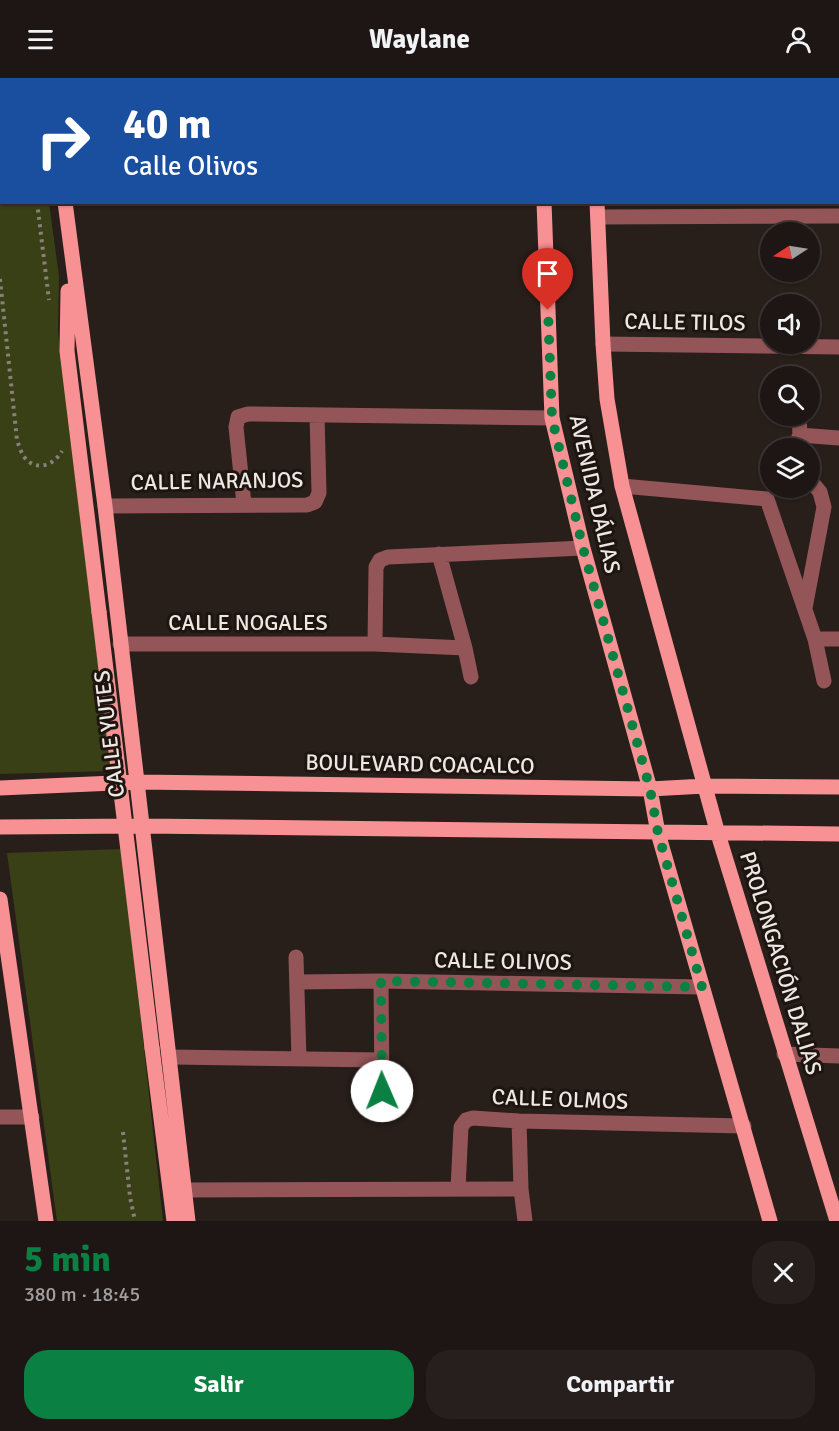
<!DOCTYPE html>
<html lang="es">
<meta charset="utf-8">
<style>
body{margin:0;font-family:Signika,sans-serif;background:#261f1d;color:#f1f3f6;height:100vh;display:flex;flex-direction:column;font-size:22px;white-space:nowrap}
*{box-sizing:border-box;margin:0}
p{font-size:20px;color:#a19fa0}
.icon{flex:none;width:33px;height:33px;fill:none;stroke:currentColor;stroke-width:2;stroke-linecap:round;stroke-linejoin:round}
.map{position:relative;height:1143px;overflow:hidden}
.panel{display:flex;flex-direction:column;background:#1e1614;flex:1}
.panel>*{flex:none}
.guide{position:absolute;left:0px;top:0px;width:840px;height:126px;box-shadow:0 2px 4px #0004,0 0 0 2px #3c3534;background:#1a4fa0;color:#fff;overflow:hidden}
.needle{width:39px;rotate:258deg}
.controls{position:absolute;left:760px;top:144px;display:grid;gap:12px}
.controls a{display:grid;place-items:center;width:60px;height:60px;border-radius:50%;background:#1e1614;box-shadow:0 2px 4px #0004,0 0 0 2px #3c3534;font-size:30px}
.pin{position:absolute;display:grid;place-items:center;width:51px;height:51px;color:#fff;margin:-62px -26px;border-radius:50% 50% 50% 0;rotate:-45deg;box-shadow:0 0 6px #0007}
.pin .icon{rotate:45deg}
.me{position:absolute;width:66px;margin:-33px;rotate:359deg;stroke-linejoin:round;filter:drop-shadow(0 0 4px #0008)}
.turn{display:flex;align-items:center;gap:21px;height:126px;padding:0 24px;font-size:27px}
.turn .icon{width:78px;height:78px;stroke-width:2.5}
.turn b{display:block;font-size:42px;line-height:51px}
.round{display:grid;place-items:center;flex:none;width:63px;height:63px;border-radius:24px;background:#261f1d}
.overview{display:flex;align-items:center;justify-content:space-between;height:102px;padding:0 24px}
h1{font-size:36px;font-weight:800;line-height:45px;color:#0b8043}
.action{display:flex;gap:12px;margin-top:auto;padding:12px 24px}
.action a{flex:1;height:69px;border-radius:24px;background:#0b8043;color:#fff;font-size:24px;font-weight:800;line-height:69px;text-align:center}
.action a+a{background:#261f1d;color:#f1f3f6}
header{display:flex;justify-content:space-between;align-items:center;height:78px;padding:0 24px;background:#1e1614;font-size:27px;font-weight:800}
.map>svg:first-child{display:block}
.green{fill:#3a4015}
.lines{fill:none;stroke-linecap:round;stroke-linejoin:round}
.path{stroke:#88807c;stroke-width:4;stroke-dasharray:3 4.5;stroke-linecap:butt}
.minor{stroke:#935557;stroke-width:15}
.major{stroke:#f89194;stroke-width:15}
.major-bridge{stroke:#f89194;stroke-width:15}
.route{stroke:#0b8043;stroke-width:10;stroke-dasharray:0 18}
.labels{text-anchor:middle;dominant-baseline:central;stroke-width:6;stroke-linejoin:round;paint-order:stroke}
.street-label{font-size:22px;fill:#eee7e4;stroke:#1e1511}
</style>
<header><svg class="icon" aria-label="menu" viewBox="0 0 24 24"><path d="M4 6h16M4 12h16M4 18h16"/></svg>Waylane<svg class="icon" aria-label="person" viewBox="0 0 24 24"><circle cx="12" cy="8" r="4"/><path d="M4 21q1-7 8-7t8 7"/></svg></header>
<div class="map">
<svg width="839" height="1143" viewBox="0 0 839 1143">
<rect width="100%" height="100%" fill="#281e1a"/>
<path class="green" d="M 0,0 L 33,0 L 33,1 L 2,2 L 2,124 L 49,125 L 59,198 L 58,254 L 111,693 L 0,696 Z
M 61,0 L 524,0 L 524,1 L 62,2 Z
M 122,771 L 163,1143 L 57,1143 L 7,775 Z"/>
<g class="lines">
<path class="path" d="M 27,2 L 27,0
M 37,124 L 49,222
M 0,201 L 17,362 C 19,368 21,375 25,380 C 37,394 54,387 62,373
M 123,1054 L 130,1119 L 135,1143"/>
<path class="minor" d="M 598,139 L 839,138
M 603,266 L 839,269
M 799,338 L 800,357
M 794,370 L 800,357 L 839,360
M 622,408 L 767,421 L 815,561 L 824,603
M 244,426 L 236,349 L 238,339 L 248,336 L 552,340
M 105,428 L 307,427 L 315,424 L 319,415 L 317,337
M 439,476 L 465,570 L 471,599
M 805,530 L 824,429 L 820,414 L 810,402
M 815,561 L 839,561
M 120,566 L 375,566 L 465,570
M 375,566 L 376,489 L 380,482 L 388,479 L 583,470
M 296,879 L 299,981
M 381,903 L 382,1013
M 297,904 L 381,903 L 702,909
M 784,976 L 839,978
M 171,979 L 381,982
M 0,1039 L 32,1039
M 519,1043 L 521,1111 L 525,1143
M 458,1111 L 461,1049 L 466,1042 L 473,1040 L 519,1043 L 744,1048
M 185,1112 L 521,1111"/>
<path class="major" d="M 51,0 L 52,2
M 540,0 L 540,2
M 593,0 L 593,2
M 65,124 L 105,428 L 188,1143
M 544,124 L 552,340 L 583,470 L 650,711 L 658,755 L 770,1143
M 597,124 L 603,266 L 607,321 L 622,408 L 718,756 L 837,1143
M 68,213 L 67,273 L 99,534
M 0,710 L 137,704 L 650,711 L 705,708 L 839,709
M 0,749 L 143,748 L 839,756
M 0,821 L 46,1143
M 152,970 L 174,1143"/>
<path class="major-bridge" d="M 99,534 L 152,970"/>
</g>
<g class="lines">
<path class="route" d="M 382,1013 L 381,903 L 702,909 L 658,755 L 650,711 L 583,470 L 552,340 L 548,232"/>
</g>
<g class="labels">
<g class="street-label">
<text transform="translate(685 244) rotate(1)">CALLE TILOS</text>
<text transform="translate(217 403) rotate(-1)">CALLE NARANJOS</text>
<text transform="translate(595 416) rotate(77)">AVENIDA DÁLIAS</text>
<text x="248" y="544">CALLE NOGALES</text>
<text transform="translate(109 656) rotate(-97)">CALLE YUTES</text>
<text transform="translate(420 686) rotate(1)">BOULEVARD COACALCO</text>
<text transform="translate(503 883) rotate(1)">CALLE OLIVOS</text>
<text transform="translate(781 885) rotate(73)">PROLONGACIÓN DALIAS</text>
<text transform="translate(560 1021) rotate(2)">CALLE OLMOS</text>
</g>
</g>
</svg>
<div class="controls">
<a><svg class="needle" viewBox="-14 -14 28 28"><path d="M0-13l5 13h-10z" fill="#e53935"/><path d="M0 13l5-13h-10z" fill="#a19fa0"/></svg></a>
<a><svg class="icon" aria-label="sound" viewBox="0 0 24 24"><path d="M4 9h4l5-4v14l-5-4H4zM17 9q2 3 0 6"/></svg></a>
<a><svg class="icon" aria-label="search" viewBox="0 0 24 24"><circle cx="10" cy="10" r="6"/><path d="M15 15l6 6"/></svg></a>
<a><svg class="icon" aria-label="layers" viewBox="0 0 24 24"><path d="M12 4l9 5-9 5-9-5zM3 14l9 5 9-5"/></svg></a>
</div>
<div class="pin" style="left:548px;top:232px;background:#d93025"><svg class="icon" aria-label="arrive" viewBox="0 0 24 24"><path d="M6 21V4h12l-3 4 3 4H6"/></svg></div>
<svg class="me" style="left:382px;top:1013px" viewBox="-20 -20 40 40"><circle r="19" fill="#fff"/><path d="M0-13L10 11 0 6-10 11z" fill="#0b8043"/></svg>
<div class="guide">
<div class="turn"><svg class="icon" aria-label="right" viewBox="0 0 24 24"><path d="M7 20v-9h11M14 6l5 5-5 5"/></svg><div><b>40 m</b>Calle Olivos</div></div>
</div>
</div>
<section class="panel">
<div class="overview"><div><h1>5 min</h1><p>380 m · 18:45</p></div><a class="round"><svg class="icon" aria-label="close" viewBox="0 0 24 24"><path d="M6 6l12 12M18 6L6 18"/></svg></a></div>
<div class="action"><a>Salir</a><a>Compartir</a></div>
</section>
